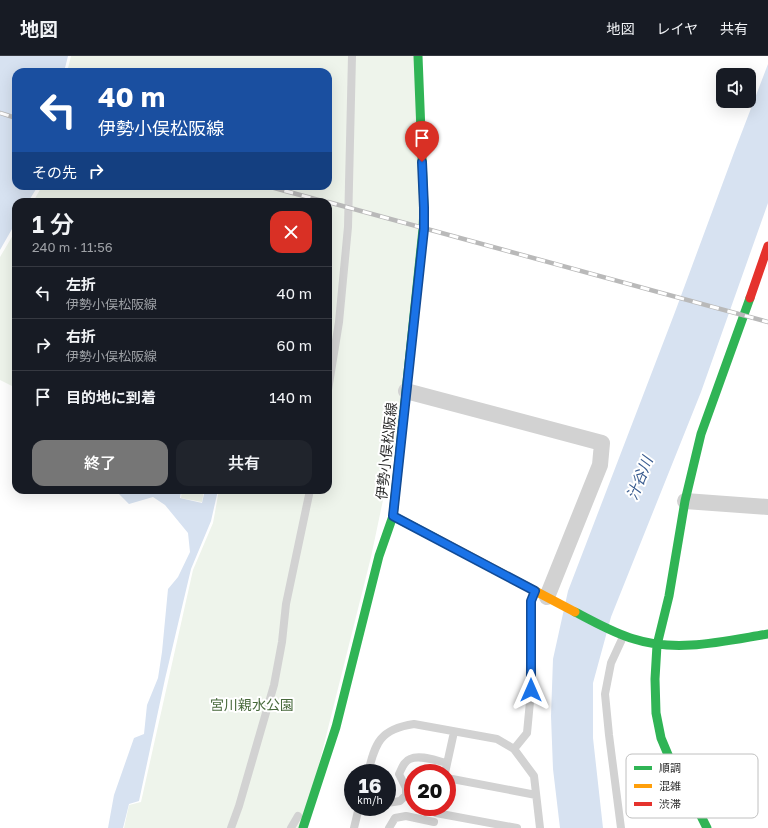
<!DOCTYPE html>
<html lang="ja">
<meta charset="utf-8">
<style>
body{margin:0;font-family:"Golos Text","Noto Sans JP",sans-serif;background:#20242c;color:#f1f3f6;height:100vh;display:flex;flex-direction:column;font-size:15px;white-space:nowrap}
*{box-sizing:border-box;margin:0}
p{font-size:13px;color:#9ea1a6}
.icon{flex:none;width:22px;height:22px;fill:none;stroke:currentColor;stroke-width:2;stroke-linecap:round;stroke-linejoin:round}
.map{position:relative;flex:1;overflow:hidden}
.side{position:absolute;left:12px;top:142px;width:320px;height:296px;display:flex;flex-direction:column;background:#171b24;border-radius:12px;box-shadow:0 4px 16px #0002}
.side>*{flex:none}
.guide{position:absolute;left:12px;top:12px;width:320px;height:122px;border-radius:12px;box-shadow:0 4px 16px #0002;background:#1a4fa0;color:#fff;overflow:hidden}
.tools{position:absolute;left:716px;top:12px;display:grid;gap:8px}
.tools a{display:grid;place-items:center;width:40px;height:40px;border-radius:8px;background:#171b24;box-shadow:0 4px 16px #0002;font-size:20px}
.speed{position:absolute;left:344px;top:708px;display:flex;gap:8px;font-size:20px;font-weight:700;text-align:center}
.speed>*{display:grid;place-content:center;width:52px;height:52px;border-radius:50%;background:#171b24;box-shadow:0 4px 16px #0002;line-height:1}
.speed small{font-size:10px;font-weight:400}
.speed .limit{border:6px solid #d22;background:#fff;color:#111}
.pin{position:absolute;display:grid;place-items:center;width:34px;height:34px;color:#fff;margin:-41px -17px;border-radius:50% 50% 50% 0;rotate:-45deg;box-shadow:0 0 4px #0007}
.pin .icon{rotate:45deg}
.me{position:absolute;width:44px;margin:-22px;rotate:0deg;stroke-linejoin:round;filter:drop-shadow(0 0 3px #0008)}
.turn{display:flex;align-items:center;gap:14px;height:84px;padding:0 20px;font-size:18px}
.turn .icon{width:52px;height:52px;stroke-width:2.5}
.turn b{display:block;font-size:28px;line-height:34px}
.then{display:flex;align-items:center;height:38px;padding:0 20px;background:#0003;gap:8px;font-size:15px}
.round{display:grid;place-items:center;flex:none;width:42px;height:42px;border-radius:12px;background:#20242c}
.overview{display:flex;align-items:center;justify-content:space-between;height:68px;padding:0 20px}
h1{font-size:24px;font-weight:600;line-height:30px}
.action{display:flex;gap:8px;margin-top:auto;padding:8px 20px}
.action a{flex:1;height:46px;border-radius:12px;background:#767676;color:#fff;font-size:16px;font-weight:600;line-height:46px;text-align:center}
.action a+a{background:#20242c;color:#f1f3f6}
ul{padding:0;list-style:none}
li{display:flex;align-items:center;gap:12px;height:52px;padding:0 20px;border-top:1px solid #363941}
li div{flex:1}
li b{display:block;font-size:15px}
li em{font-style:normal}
header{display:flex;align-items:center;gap:24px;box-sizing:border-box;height:56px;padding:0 20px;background:#171b24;border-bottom:1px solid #363941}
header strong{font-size:19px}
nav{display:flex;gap:22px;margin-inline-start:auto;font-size:14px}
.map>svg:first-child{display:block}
.green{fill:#eef4eb}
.water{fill:#d7e2f1}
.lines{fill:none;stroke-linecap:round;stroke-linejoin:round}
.lane{stroke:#d2d2d2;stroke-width:8}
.street{stroke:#d2d2d2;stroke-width:16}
.fast{stroke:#30b455;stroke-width:9}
.slow{stroke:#ff9f0a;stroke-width:9}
.jam{stroke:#e5322d;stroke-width:9}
.rail-casing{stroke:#b9b9b9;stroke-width:4.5}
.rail{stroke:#fff;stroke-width:3;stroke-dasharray:9;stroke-linecap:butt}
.route-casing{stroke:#114b97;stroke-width:10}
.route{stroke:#1a73e8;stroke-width:7}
.labels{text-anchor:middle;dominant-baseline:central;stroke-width:4;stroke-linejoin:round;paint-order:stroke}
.street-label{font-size:14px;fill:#2d2d2d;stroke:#fff}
.park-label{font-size:14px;fill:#47693b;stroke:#fff}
.water-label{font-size:15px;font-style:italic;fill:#3b5d90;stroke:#fff}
.key{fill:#fff;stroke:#c0c0c0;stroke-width:1}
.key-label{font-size:11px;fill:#2d2d2d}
</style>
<header>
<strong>地図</strong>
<nav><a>地図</a><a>レイヤ</a><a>共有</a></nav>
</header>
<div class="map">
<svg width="768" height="772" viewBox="0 0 768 772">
<rect width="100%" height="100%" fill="#fff"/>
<path class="green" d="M 71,0 L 414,0 L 423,173 L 406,335 L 371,501 L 303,772 L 124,772 L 129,749 L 141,746 L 193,514 L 213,467 L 219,434 L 328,434 L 328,146 L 33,146 L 42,130 L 328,130 L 328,16 L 67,16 Z
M 16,174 L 16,332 L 0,324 L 0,201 Z
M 182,434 L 204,434 L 202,446 L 181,442 Z"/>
<path class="water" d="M 0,0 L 68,0 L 64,16 L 16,16 L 16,130 L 38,130 L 28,146 L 16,146 L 16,166 L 0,194 Z
M 768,8 L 768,147 L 701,336 L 611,561 L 593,627 L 593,682 L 603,772 L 560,772 L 553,713 L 551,660 L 553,603 L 568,535 L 675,256 L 735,94 Z
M 119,434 L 181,434 L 180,442 L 202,447 L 205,434 L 218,434 L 211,465 L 191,513 L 165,623 L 139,745 L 129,748 L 123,772 L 108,772 L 114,739 L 134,682 L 144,678 L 147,649 L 158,622 L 162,596 L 168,533 L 178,521 L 190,496 L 188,477 L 165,449 L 153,441 L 129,448 L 118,437 Z"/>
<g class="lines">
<path class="lane" d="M 328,334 L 339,266 L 348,171 L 352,0
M 514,693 L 527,677 L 531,635 L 531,545 L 535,535
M 368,717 C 375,687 380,673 414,668 L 497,683 L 514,693 L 534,720 L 540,772
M 445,717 L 454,676
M 447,722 L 536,739
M 387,747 L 400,745 L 406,739 L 406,732 L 399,718 C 402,712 404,705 410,703 C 420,698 437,705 447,707
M 436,757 L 517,772
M 231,772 L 239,750 L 274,629 L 282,586 L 286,548 L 310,434
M 291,772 L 298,760
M 354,772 L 359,751
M 389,772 L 395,762 L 406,760 L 434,766
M 621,772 L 609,679 L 605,638 L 611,607 L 623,581"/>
<path class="street" d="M 406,335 L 602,387 L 600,409 L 547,541
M 685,445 L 768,451"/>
<path class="fast" d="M 418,0 L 424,152 L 423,173 L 393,460 L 435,482
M 575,556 C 595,566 613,577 634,583 C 677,597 725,585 768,578
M 303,772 L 336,671 L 379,500 L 393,460
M 707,772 L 696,750 L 674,713 L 661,682 L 656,657 L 655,623 L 657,589 L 669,540 L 685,445 L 701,378 L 750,242"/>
<path class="slow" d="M 435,482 L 575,556"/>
<path class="jam" d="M 750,242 L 768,190"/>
<defs>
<path id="rail" d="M 0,57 L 16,62
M 267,130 L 326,146
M 328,146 L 768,266"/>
</defs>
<use href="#rail" class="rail-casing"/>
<use href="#rail" class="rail"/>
</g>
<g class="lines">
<defs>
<path id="route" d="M 422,106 L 424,152 L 424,173 L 393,460 L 535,535 L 531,545 L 531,634"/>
</defs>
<use href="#route" class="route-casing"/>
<use href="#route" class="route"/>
</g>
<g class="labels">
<g class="street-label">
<text transform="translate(386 395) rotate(-84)">伊勢小俣松阪線</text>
</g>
<g class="park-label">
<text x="252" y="648">宮川親水公園</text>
</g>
<g class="water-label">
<text transform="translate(639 422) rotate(-68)">汁谷川</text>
</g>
</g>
<rect x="626" y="698" width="132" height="64" rx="6" class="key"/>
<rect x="634" y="710" width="18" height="4" fill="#30b455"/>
<rect x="634" y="728" width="18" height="4" fill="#ff9f0a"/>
<rect x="634" y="746" width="18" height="4" fill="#e5322d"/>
<g class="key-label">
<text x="659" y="716">順調</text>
<text x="659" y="734">混雑</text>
<text x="659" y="752">渋滞</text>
</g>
</svg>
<div class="tools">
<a><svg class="icon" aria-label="sound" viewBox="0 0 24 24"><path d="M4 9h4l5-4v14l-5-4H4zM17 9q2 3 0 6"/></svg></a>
</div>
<div class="speed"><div>16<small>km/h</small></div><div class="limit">20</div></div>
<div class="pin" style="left:422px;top:106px;background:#d93025"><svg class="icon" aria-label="arrive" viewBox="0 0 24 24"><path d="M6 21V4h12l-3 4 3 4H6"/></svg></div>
<svg class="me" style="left:531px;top:634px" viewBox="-20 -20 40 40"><path d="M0-17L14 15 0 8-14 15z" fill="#1a73e8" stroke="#fff" stroke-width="4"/></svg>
<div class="guide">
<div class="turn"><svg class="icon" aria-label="left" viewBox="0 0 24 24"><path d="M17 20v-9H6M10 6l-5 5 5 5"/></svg><div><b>40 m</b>伊勢小俣松阪線</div></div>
<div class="then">その先<svg class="icon" aria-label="right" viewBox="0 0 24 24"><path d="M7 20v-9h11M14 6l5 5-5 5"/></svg></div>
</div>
<section class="side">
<div class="overview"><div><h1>1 分</h1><p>240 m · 11:56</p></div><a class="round" style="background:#d93025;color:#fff"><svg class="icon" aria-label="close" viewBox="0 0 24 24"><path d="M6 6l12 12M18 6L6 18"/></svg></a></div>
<ul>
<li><svg class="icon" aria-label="left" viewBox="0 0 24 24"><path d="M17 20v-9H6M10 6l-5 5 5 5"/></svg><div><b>左折</b><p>伊勢小俣松阪線</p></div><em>40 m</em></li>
<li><svg class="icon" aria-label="right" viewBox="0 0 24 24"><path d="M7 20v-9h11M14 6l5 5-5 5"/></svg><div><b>右折</b><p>伊勢小俣松阪線</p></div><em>60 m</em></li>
<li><svg class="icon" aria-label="arrive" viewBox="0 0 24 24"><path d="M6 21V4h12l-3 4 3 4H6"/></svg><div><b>目的地に到着</b></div><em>140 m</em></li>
</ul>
<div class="action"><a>終了</a><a>共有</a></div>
</section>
</div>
